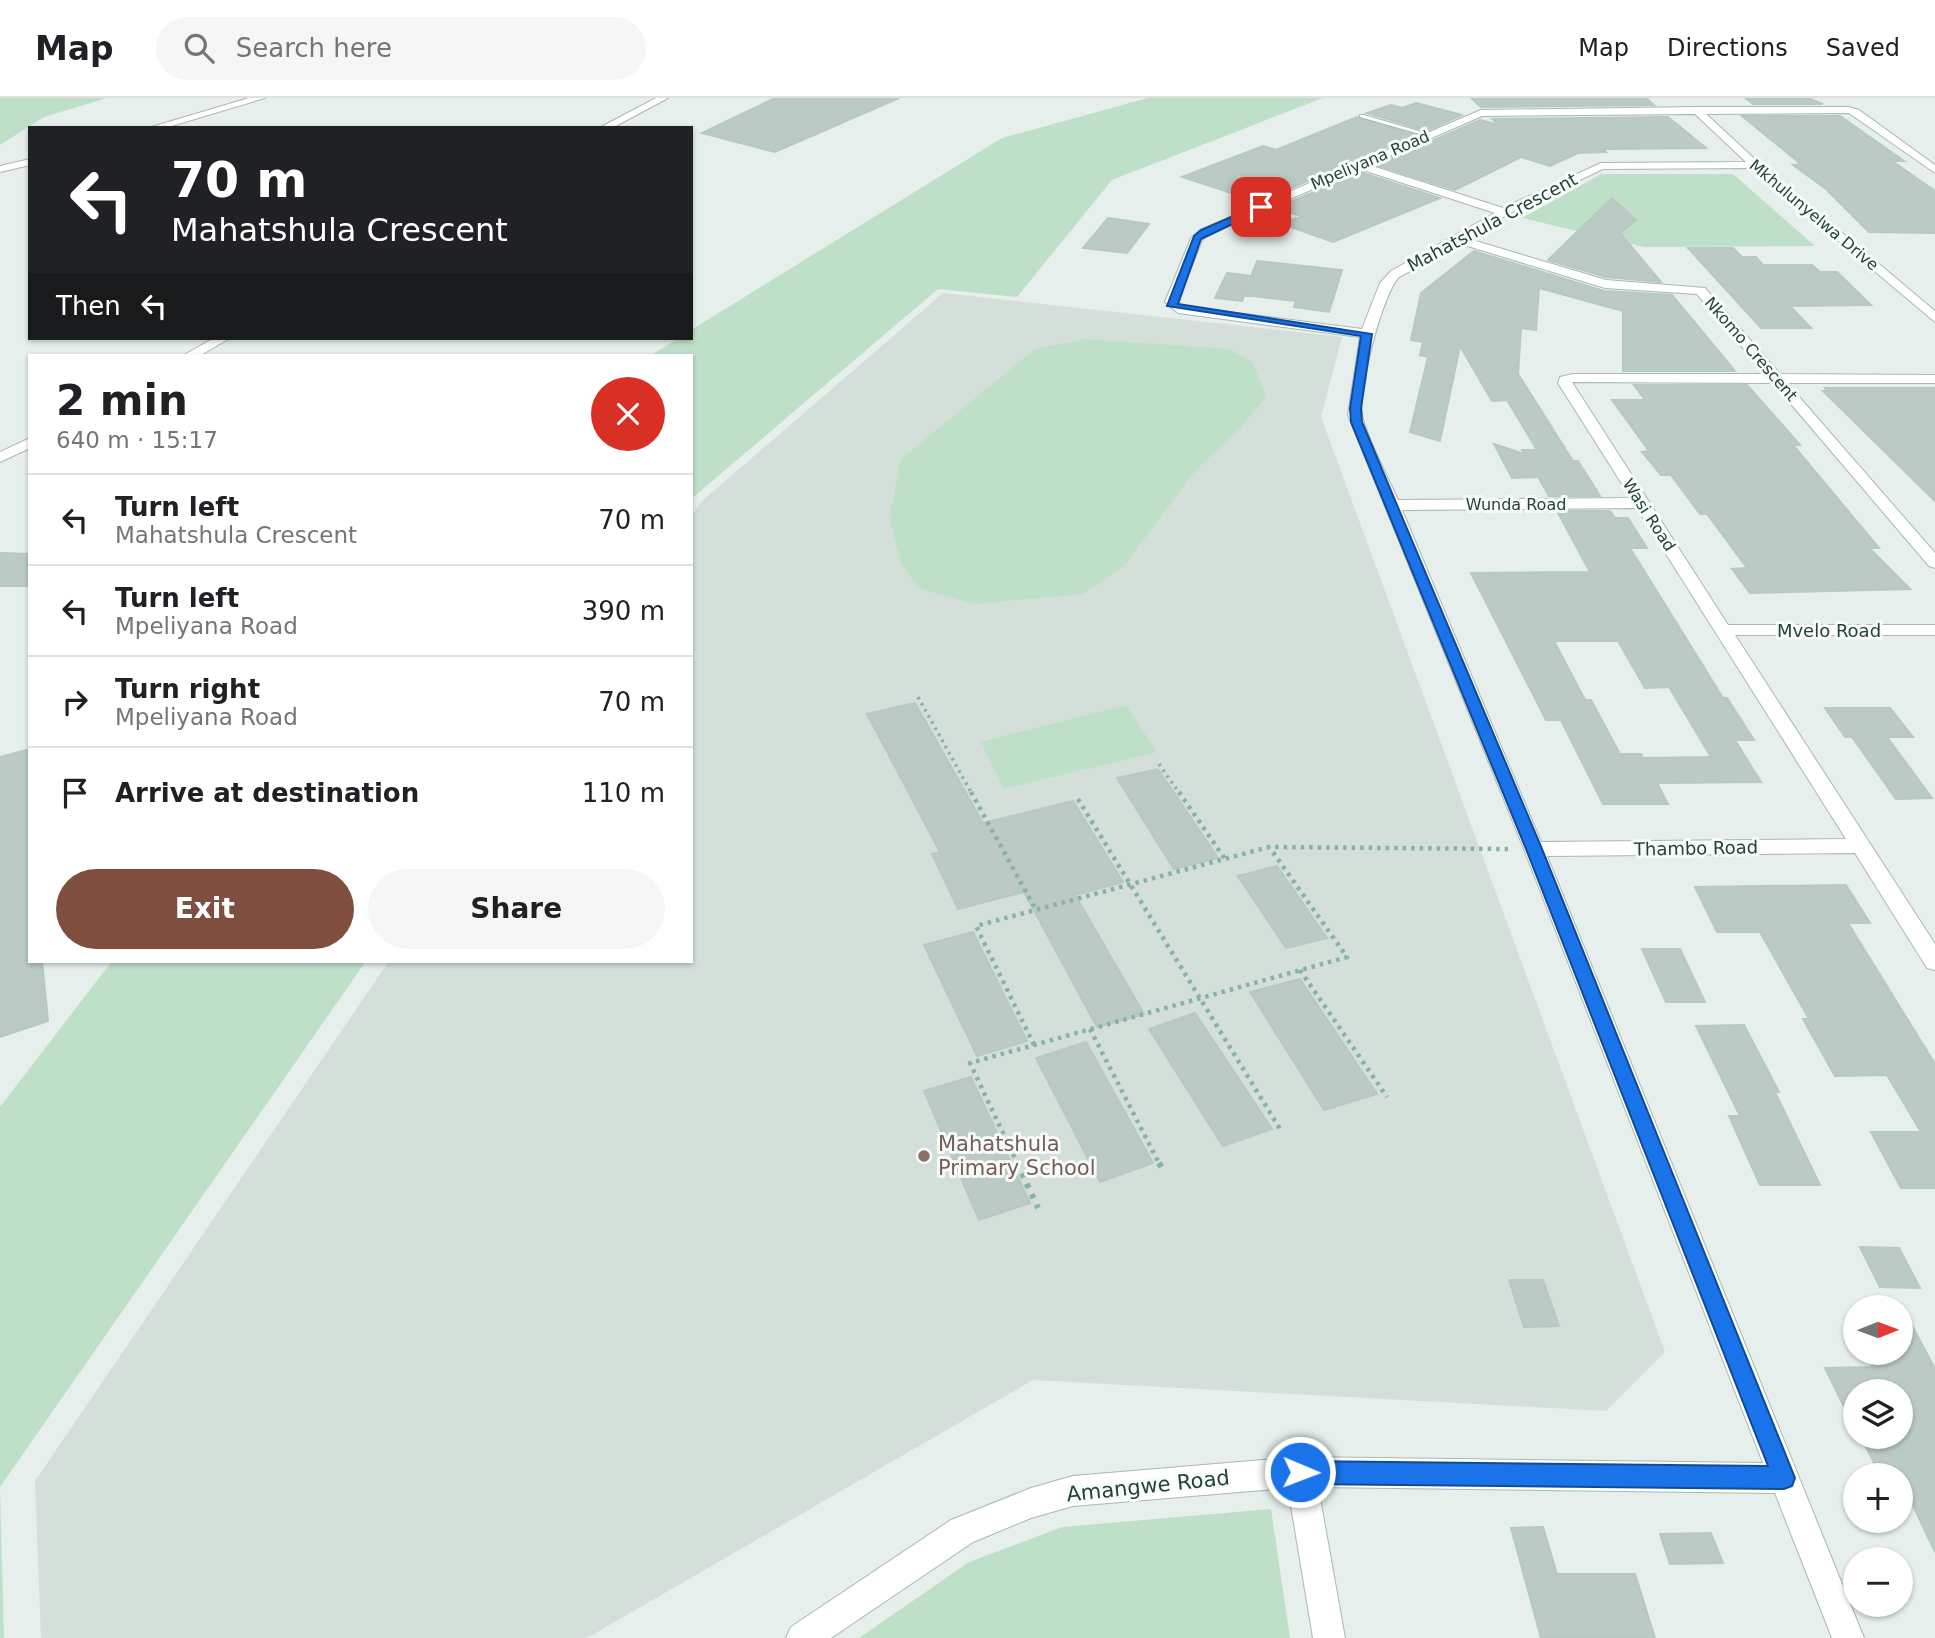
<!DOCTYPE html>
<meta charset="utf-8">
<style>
body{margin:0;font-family:"DejaVu Sans",sans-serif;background:#f6f6f6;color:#202124;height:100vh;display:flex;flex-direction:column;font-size:26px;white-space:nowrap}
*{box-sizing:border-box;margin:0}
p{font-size:23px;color:#757577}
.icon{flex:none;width:38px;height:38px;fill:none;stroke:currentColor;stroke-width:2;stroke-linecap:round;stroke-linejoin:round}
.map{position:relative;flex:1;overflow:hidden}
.side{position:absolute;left:28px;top:256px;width:665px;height:609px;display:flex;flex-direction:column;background:#fff;border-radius:0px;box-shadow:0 2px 5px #0004}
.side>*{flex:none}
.top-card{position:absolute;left:28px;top:28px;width:665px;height:214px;border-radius:0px;box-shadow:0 2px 5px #0004;background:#202124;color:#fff;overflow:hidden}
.needle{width:46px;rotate:89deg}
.fabs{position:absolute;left:1843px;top:1197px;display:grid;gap:14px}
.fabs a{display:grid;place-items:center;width:70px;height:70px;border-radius:50%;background:#fff;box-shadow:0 2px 5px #0004;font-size:35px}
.pin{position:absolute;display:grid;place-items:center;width:60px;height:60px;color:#fff;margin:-30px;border-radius:14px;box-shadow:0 4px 10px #0006}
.me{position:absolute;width:77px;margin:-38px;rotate:91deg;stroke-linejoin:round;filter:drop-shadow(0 0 5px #0008)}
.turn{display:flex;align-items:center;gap:24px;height:147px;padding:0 28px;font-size:32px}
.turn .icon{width:91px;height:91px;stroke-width:2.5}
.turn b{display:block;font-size:49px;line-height:60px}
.then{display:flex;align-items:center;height:66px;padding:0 28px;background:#0003;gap:14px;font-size:26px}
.round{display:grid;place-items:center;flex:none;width:74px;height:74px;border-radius:37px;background:#f6f6f6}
.overview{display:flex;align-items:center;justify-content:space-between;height:119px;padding:0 28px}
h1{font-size:42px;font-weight:600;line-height:52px}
.button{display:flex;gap:14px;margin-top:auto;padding:14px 28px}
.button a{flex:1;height:80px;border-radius:42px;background:#7f4e3f;color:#fff;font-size:28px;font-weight:600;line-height:80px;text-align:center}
.button a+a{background:#f6f6f6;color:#202124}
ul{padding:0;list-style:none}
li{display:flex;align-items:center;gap:21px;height:91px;padding:0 28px;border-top:2px solid #e0e0e0}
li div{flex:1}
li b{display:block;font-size:26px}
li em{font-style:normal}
header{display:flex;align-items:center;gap:42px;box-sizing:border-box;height:98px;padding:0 35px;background:#fff;border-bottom:2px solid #e0e0e0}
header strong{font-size:33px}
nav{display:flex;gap:38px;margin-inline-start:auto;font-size:24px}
.search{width:490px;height:63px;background:#f6f6f6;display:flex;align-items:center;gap:18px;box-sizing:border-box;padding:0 24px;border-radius:38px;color:#757577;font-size:26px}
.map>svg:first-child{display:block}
.built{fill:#d4dfda}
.green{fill:#bfe0c8}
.building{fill:#bbcac4;stroke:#b8c9c2;stroke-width:2;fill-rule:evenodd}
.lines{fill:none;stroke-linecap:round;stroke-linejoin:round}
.service-casing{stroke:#a8b8b2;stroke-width:2}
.minor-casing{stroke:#a8b8b2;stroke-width:2}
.path-far2{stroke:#86b3a5;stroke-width:3.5;stroke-dasharray:2.5 4.5;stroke-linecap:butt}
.path-far1{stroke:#86b3a5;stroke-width:4.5;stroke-dasharray:3.5 5;stroke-linecap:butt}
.path{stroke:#86b3a5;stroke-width:6;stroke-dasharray:4.5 7;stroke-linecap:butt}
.service{fill:#fff;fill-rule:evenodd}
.minor{fill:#fff;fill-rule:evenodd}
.route{fill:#1a73e8;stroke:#114b97;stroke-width:2}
.education-dot{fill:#8d6e63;stroke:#f7fbf9;stroke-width:2.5}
.labels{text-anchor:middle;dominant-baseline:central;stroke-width:6;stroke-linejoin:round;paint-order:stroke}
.far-street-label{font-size:16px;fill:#24423a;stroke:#f7fbf9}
.street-label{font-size:18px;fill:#24423a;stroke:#f7fbf9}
.near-education-label{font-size:21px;fill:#785e54;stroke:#f7fbf9;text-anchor:start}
.near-street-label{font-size:21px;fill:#24423a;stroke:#f7fbf9}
</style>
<header>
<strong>Map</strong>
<div class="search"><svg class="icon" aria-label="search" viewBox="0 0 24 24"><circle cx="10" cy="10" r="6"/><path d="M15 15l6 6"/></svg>Search here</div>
<nav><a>Map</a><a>Directions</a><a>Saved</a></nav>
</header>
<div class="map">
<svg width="1935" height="1540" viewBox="0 0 1935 1540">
<rect width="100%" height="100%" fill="#e6efeb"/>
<path class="built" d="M 943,195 L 1342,239 L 1321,319 L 1665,1254 L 1606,1313 L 1033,1282 L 587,1540 L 41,1540 L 35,1383 L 389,863 L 691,863 L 691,419 L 701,404 Z"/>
<path class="green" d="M 0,0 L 107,0 L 44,19 L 0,47 Z
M 1148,0 L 1323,0 L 1112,82 L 1017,199 L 938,191 L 691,401 L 691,257 L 651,257 L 679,240 L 691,240 L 691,232 L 1002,40 Z
M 1601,76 L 1733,76 L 1815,148 L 1644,149 L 1522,120 Z
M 1084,241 L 1230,251 L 1253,265 L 1266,299 L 1237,334 L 1197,371 L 1125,467 L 1083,496 L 974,506 L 921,491 L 902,467 L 889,421 L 901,361 L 1035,251 Z
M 1126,607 L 1157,654 L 1004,691 L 981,644 Z
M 112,863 L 366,863 L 0,1389 L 4,1540 L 0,1540 L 0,1009 Z
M 1271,1411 L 1290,1540 L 859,1540 L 969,1464 L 1062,1429 Z"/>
<path class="building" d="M 775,0 L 899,0 L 775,54 L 702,35 Z
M 1471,0 L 1646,0 L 1654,7 L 1481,9 Z
M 1745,0 L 1808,0 L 1823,6 L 1753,6 Z
M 1416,5 L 1462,17 L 1426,33 L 1367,15 L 1391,7 L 1403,10 Z
M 1742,18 L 1840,18 L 1904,63 L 1892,63 L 1935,93 L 1935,135 L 1869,134 L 1826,91 L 1793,67 L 1801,66 Z
M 1357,19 L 1415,37 L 1259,104 L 1182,79 L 1263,48 L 1276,52 Z
M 1668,19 L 1706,50 L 1603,51 L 1606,54 L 1578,55 L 1550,68 L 1521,59 L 1455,92 L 1376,67 L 1480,22 L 1499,27 L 1492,21 Z
M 1360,74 L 1440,100 L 1333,144 L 1282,126 L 1301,118 L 1276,110 Z
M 1612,100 L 1636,122 L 1620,135 L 1661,184 L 1606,179 L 1548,162 Z
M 1108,120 L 1149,126 L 1127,155 L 1083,150 Z
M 1688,150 L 1733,150 L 1742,159 L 1756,159 L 1763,167 L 1812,167 L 1820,174 L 1837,174 L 1871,207 L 1790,208 L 1811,230 L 1761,230 Z
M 1474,153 L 1604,193 L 1672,197 L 1735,273 L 1623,273 L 1623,213 L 1539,190 L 1536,232 L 1521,230 L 1518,276 L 1573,363 L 1578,363 L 1600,398 L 1549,398 L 1538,379 L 1512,380 L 1494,346 L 1524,356 L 1522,352 L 1537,352 L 1507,302 L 1492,303 L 1460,248 L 1440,343 L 1410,334 L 1428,259 L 1420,257 L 1423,244 L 1411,242 L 1421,195 Z
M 1257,163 L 1342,172 L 1329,214 L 1294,209 L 1296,203 L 1244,197 Z
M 1227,175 L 1252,178 L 1242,203 L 1215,200 Z
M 1634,287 L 1747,287 L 1800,347 L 1793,347 L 1879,450 L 1869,450 L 1910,491 L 1750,495 L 1732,471 L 1747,470 L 1707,416 L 1700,416 L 1671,377 L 1661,377 L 1642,354 L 1649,353 L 1612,302 L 1645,302 Z
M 1825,290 L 1935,290 L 1935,403 L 1823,293 L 1827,293 Z
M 1557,413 L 1610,413 L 1615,420 L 1628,420 L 1647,450 L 1630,450 L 1723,600 L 1727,600 L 1754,642 L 1735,642 L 1761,684 L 1657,685 L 1668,706 L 1603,706 L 1561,622 L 1546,622 L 1471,475 L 1590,474 ZM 1554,543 L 1618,543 L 1645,590 L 1669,589 L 1711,659 L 1643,660 L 1641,656 L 1620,656 L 1591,602 L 1585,602 Z
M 0,455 L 30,456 L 30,488 L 0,488 Z
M 915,605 L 983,725 L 1073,703 L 1123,784 L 1075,797 L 1144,916 L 1097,929 L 1024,794 L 958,811 L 932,756 L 940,754 L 867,616 Z
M 1825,610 L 1890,610 L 1913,639 L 1887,639 L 1932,700 L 1896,701 L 1852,639 L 1845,639 Z
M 30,651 L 30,863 L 42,863 L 48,923 L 0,939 L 0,659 Z
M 1158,671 L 1218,760 L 1174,771 L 1117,680 Z
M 1277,768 L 1327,840 L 1286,850 L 1238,778 Z
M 1846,787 L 1870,825 L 1848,825 L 1935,966 L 1935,1090 L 1901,1090 L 1871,1034 L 1921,1034 L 1887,977 L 1835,978 L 1803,921 L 1809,921 L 1760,834 L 1717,834 L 1695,789 Z
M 973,834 L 1027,943 L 977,958 L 924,847 Z
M 1642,851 L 1680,851 L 1705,904 L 1666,904 Z
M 1300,881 L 1377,996 L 1324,1012 L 1250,894 Z
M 1195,915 L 1272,1031 L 1223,1048 L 1149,931 Z
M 1744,927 L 1779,994 L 1775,994 L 1820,1087 L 1760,1087 L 1729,1018 L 1740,1018 L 1696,928 Z
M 1086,944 L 1153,1065 L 1100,1084 L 1036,960 Z
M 971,979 L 1030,1105 L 979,1122 L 924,993 Z
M 1860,1149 L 1899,1150 L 1920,1190 L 1880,1189 Z
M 1509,1182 L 1543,1182 L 1559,1228 L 1524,1229 Z
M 1909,1222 L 1935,1271 L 1935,1454 L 1907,1395 L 1900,1395 L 1900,1377 L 1880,1377 L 1861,1339 L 1900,1339 L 1900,1293 L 1855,1293 L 1855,1325 L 1851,1317 L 1848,1317 L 1825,1270 L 1873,1269 L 1866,1255 L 1900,1255 L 1900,1223 Z
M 1543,1429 L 1557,1476 L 1635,1476 L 1655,1540 L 1541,1540 L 1511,1430 Z
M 1711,1435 L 1723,1465 L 1670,1466 L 1660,1436 Z"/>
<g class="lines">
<defs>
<path id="service" d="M 1360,17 L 1364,17 L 1432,37 L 1427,38 L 1360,19 Z"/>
<path id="minor" d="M 249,0 L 265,0 L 165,30 L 148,30 Z
M 656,0 L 668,0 L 612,30 L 599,30 Z
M 1696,9 L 1849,9 L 1859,12 L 1935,67 L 1935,75 L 1849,15 L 1706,16 L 1759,65 L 1935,213 L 1935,224 L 1752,70 L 1603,71 L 1508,116 L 1469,141 L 1606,182 L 1705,190 L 1780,276 L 1935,277 L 1935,285 L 1787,285 L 1935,455 L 1935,470 L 1929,468 L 1773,285 L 1572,284 L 1728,527 L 1935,527 L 1935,537 L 1735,537 L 1935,846 L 1935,872 L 1927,870 L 1855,755 L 1547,758 L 1864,1540 L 1832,1540 L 1775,1395 L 1318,1389 L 1345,1540 L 1313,1540 L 1288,1390 L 1073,1408 L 1031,1420 L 973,1444 L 831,1540 L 786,1540 L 791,1529 L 951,1422 L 1031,1390 L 1073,1378 L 1300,1359 L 1763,1365 L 1524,751 L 1348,317 L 1360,239 L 1178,215 L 1165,204 L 1191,140 L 1200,132 L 1481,12 ZM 1695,16 L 1746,64 L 1601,65 L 1503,110 L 1369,67 L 1482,18 ZM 1360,71 L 1495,115 L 1391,173 L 1380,185 L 1362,231 L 1182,208 L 1178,203 L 1202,142 L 1208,136 ZM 1461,146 L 1605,190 L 1697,196 L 1765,276 L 1573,276 L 1560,279 L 1558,285 L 1631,400 L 1398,402 C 1389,382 1365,336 1362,317 C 1358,292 1382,197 1399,179 ZM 1637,410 L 1846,741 L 1541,744 L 1402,412 Z
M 30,61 L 30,67 L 0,74 L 0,68 Z
M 214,240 L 230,240 L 201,257 L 184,257 Z
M 30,340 L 30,350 L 0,364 L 0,354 Z"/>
</defs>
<use href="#service" class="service-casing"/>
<use href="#minor" class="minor-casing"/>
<path class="path-far2" d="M 918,599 L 972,696
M 1159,666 L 1180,696"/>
<path class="path-far1" d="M 971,694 L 1036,812
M 1179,694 L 1225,761
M 1078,701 L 1280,1031
M 1300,872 L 1387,999
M 1090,931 L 1160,1067
M 1034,947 L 976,828 L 1269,749 L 1508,751
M 1018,1067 L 970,965 L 1347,859 L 1270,750"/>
<path class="path" d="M 1017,1065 L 1038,1110
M 1159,1065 L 1163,1072"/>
<use href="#service" class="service"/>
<use href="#minor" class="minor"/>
</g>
<path class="route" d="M 1261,106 L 1264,111 L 1201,141 L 1178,206 L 1372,236 L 1361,310 L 1362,324 L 1542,751 L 1795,1380 L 1792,1388 L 1784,1391 L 1300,1386 L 1292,1382 L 1288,1374 L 1292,1366 L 1300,1363 L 1768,1368 L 1526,751 L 1351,324 L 1350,310 L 1361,238 L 1167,208 L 1194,138 L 1201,132 Z"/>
<circle class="education-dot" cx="924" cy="1058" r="7"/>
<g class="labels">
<g class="far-street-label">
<text transform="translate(1370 62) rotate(-23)">Mpeliyana Road</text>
<text transform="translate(1814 117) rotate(40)">Mkhulunyelwa Drive</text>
<text transform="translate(1751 251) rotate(49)">Nkomo Crescent</text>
<text x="1516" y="406">Wunda Road</text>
<text transform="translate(1649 417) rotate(57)">Wasi Road</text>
</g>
<g class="street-label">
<text transform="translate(1492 124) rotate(-28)">Mahatshula Crescent</text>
<text x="1829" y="532">Mvelo Road</text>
<text transform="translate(1696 750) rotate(-1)">Thambo Road</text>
</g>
<g class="near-education-label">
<text x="938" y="1046">Mahatshula<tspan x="938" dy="24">Primary School</tspan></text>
</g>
<g class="near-street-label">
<text transform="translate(1148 1388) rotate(-6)">Amangwe Road</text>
</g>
</g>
</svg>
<div class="fabs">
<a><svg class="needle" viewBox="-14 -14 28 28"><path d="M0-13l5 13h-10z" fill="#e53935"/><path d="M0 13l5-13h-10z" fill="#757577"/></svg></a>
<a><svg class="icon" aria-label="layers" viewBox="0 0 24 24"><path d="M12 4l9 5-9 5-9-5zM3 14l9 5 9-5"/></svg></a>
<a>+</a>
<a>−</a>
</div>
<div class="pin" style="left:1261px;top:109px;background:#d93025"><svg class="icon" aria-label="arrive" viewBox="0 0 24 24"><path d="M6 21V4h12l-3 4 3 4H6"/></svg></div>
<svg class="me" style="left:1300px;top:1374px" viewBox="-20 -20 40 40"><circle r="17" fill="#1a73e8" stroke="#fff" stroke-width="3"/><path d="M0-11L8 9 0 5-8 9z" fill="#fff"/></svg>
<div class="top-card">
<div class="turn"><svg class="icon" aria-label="left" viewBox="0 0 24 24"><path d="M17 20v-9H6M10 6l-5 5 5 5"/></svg><div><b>70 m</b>Mahatshula Crescent</div></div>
<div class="then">Then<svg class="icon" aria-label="left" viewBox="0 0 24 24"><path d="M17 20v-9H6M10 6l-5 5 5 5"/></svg></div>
</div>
<section class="side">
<div class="overview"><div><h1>2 min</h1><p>640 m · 15:17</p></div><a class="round" style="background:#d93025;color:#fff"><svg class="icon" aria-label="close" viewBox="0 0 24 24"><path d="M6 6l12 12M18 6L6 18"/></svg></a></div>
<ul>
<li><svg class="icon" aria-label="left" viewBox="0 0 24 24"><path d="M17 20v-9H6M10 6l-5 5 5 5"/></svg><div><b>Turn left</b><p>Mahatshula Crescent</p></div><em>70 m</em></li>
<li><svg class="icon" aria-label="left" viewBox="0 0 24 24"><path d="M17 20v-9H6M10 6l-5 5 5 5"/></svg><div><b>Turn left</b><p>Mpeliyana Road</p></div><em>390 m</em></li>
<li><svg class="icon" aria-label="right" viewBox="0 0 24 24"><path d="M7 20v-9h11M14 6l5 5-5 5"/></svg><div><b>Turn right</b><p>Mpeliyana Road</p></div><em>70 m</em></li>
<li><svg class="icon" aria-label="arrive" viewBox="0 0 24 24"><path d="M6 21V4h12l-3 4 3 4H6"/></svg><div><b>Arrive at destination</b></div><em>110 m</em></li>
</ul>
<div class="button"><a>Exit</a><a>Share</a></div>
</section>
</div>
